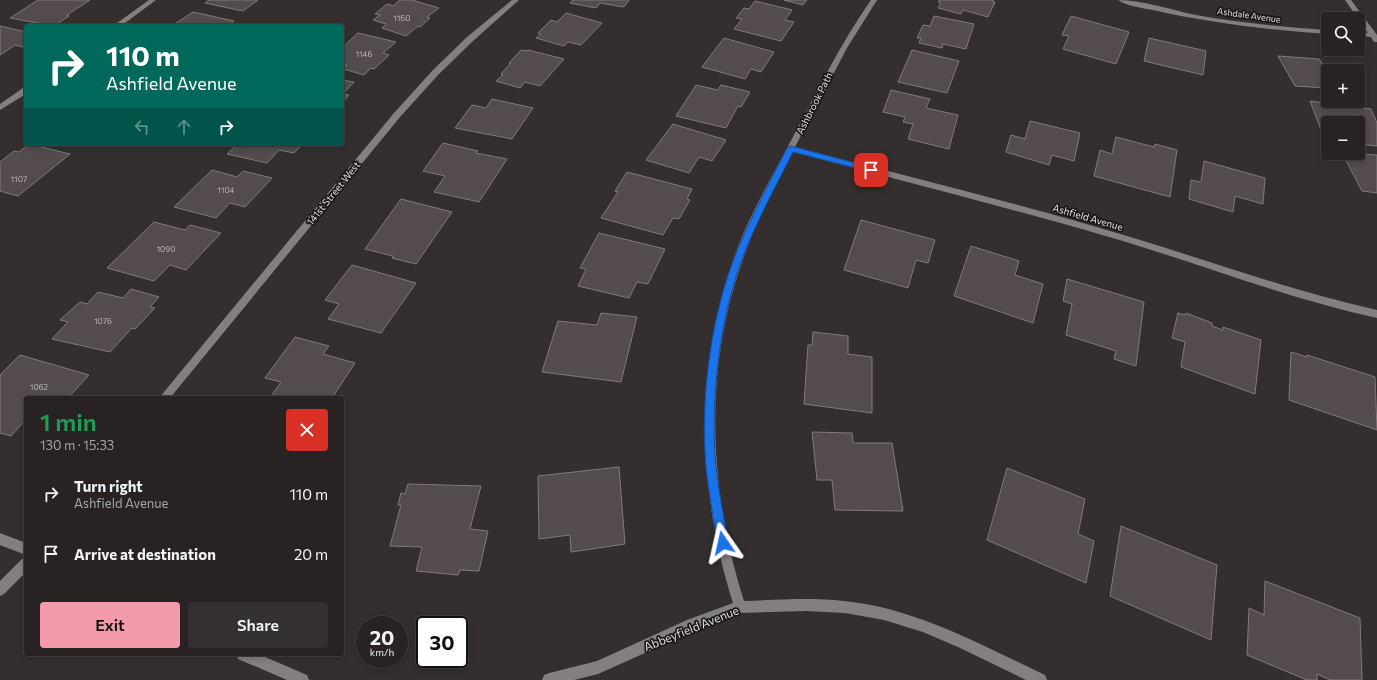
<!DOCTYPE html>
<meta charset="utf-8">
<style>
body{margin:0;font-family:Commissioner,sans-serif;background:#342f30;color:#f1f3f6;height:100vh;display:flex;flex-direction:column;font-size:15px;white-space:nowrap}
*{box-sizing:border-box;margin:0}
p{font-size:13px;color:#a5a4a6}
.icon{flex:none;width:22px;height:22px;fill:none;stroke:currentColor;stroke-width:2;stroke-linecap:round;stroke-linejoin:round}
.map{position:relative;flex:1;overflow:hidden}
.side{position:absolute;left:24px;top:396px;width:320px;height:260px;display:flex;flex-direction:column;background:#282223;border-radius:4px;box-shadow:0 2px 6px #0003,0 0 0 1px #443f41}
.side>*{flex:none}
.guide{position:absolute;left:24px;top:24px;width:320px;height:122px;border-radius:4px;box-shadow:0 2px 6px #0003,0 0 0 1px #443f41;background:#00695c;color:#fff;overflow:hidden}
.buttons{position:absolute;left:1321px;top:12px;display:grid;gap:8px}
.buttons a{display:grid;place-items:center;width:44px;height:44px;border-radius:4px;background:#282223;box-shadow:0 2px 6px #0003,0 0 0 1px #443f41;font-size:20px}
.speed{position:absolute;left:356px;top:616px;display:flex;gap:8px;font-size:20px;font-weight:700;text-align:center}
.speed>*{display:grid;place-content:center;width:52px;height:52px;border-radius:50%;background:#282223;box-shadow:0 2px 6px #0003,0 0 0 1px #443f41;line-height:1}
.speed small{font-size:10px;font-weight:400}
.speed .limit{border:2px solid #111;border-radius:6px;background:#fff;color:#111}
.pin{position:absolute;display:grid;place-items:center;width:34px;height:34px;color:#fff;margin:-17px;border-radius:8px;box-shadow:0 2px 6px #0006}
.me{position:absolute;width:44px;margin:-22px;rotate:349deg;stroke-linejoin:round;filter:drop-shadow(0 0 3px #0008)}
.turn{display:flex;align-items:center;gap:14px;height:84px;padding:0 16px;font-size:18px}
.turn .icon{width:52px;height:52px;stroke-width:2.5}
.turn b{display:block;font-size:28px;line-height:34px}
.lanes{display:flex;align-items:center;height:38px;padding:0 16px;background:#0003;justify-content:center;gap:20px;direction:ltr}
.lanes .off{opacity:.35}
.round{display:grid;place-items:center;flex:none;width:42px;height:42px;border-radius:4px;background:#342f30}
.overview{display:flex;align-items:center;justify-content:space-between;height:68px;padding:0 16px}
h1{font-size:24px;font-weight:600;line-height:30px;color:#1e9e55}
.cta{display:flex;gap:8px;margin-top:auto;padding:8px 16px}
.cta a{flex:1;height:46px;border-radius:4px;background:#f39aab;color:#111;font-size:16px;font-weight:600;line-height:46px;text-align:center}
.cta a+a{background:#342f30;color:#f1f3f6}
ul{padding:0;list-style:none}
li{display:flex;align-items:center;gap:12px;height:60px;padding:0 16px}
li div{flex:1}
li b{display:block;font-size:15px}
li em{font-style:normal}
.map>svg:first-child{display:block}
.building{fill:#534b4d;stroke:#81797a}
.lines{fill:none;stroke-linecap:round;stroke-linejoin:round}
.minor{fill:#837f7f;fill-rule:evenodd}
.route{fill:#1a73e8;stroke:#114b97}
.labels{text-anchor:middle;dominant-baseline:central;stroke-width:3.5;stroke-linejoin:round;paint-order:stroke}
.number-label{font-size:8px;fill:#beb8ba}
.far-street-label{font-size:9px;fill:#e2ddde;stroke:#1a1717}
.street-label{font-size:10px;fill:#e2ddde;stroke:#1a1717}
.near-street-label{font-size:12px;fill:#e2ddde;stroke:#1a1717}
</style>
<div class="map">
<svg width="1377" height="680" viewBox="0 0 1377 680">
<rect width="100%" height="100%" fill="#352e2f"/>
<path class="building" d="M 38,0 L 90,0 L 67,15 L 69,16 L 54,26 L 10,18 Z
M 209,0 L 258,0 L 243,11 L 205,3 Z
M 400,0 L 412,0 L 439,8 L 427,17 L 430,18 L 420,27 L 418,26 L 406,36 L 382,28 L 386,24 L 373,20 L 380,15 L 375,14 L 387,4 L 393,6 Z
M 573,0 L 629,0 L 624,7 L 600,3 L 596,8 L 570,3 Z
M 784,0 L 807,0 L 803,5 Z
M 940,0 L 993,0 L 993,2 L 995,2 L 988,17 L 963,10 L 961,14 L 938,8 L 941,3 L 938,2 Z
M 755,1 L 792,10 L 785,20 L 794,22 L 781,41 L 734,29 L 742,19 L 736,18 L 744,8 L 749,9 Z
M 193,12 L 234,21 L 227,26 L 173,25 Z
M 566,13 L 602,23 L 581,45 L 568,42 L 564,46 L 536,38 L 541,34 L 538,33 L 551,20 L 557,22 Z
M 934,16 L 974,24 L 966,49 L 943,44 L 942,48 L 919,43 L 921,38 L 917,38 L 923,25 L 930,26 Z
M 1071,16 L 1129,32 L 1116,64 L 1063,49 L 1069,36 L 1062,35 Z
M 0,26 L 26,32 L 26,45 L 23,47 L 15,45 L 0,55 Z
M 358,33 L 396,42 L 383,53 L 389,55 L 374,69 L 371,68 L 364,75 L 343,69 L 347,65 L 342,64 L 342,48 Z
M 724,38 L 774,52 L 761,72 L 751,69 L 745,79 L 702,67 Z
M 1149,38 L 1206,51 L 1203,75 L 1144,61 Z
M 521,50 L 527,51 L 528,50 L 564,59 L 540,86 L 525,82 L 520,88 L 496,81 L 503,75 L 501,74 L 511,63 L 509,63 Z
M 912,50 L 959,61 L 947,93 L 898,82 Z
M 1278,56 L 1319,59 L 1328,72 L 1328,90 L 1326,88 L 1295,86 Z
M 342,80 L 354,82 L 343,94 L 349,95 L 342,103 Z
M 696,85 L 718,90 L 721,85 L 750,92 L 741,107 L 738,106 L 726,128 L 676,116 Z
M 891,90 L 930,99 L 926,108 L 958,115 L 949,149 L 908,139 L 913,124 L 903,122 L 905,117 L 883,112 Z
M 492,99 L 533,108 L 512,139 L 455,128 L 472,105 L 486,108 Z
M 1310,101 L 1371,109 L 1377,123 L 1377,146 L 1358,144 L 1358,123 L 1328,123 L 1328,136 L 1323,135 Z
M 1030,121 L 1080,133 L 1074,161 L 1052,155 L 1049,165 L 1006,152 L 1011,135 L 1025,139 Z
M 673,124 L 726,140 L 712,161 L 699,157 L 689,173 L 646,160 Z
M 1116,137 L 1154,147 L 1155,144 L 1177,150 L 1170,197 L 1094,176 L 1100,150 L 1112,154 Z
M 443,143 L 478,151 L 476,153 L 507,159 L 479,202 L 434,192 L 445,176 L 423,171 Z
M 29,144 L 70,154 L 18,196 L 0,191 L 0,162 L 14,151 L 19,152 Z
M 238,144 L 303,144 L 294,153 L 279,150 L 267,163 L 227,154 Z
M 1342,153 L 1377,155 L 1377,193 L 1362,191 Z
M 1204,161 L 1265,178 L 1263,204 L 1235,196 L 1233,212 L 1189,199 L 1191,180 L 1201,182 Z
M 212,170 L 237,177 L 243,171 L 272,178 L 245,207 L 230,203 L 216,218 L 174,207 Z
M 627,172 L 692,189 L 687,199 L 690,200 L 679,219 L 673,218 L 663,235 L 601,218 L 618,192 L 615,191 Z
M 401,199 L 452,212 L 416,264 L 392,258 L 393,256 L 365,249 Z
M 861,220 L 935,240 L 928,263 L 916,260 L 908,288 L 844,270 Z
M 154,222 L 185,230 L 190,225 L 221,233 L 186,270 L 170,265 L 154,281 L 107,268 Z
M 599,233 L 665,249 L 648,284 L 637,282 L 629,298 L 578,286 L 586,269 L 580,268 Z
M 971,246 L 1019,261 L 1015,275 L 1043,284 L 1033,323 L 954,296 Z
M 352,265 L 416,283 L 381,333 L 328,319 L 339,304 L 325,300 Z
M 1067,279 L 1144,302 L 1136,366 L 1114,359 L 1116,351 L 1066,335 L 1072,304 L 1063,301 Z
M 131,289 L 159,297 L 150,307 L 155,308 L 135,329 L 132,328 L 110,352 L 52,339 L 68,322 L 60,320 L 80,302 L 87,304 L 98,292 L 123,298 Z
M 601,313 L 637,317 L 621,382 L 542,372 L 558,321 L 597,325 Z
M 1178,313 L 1185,315 L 1186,313 L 1212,323 L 1212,326 L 1223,330 L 1223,327 L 1261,340 L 1255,394 L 1181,367 L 1185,342 L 1172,338 Z
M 813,332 L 848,336 L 848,354 L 872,357 L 872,413 L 804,404 L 808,345 L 812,345 Z
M 295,337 L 329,346 L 323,354 L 355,363 L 332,398 L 270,398 L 281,382 L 265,378 Z
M 1291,352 L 1307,357 L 1307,355 L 1375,377 L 1377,430 L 1289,400 Z
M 20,355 L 89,375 L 68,398 L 26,398 L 26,419 L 11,436 L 0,433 L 0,375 Z
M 812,432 L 852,433 L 853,443 L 892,443 L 903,511 L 835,510 L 832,480 L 817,480 Z
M 619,467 L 625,544 L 571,552 L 570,535 L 539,539 L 538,476 Z
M 1007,468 L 1085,499 L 1078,534 L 1094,541 L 1086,583 L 987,540 Z
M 408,484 L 481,486 L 470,529 L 488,531 L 479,571 L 460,570 L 458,575 L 416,571 L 422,547 L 390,546 L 401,505 L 398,505 L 401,493 L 405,494 Z
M 1121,526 L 1217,565 L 1211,640 L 1110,596 Z
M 1265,581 L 1360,618 L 1362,680 L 1330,680 L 1317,674 L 1317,680 L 1307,680 L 1247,655 L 1249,608 L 1264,615 Z"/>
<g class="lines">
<path class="minor" d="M 149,0 L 156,0 L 121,26 L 113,26 Z
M 512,0 L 519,0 L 473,41 L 439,74 L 400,117 L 170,398 L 159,398 L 394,113 L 433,70 L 467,37 Z
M 871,0 L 877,0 L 847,48 L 795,147 C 906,176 1017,203 1127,236 C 1210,261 1292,291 1377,310 L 1377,318 C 1291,299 1208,267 1123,241 C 1014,209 903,181 793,152 C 774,188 755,224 742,262 C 703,371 709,491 744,601 C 777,600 811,597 844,601 C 916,608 981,645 1045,675 L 1047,680 L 1026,680 L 958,647 L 923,632 L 884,620 L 845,613 L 806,611 L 740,613 L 694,631 L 598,674 L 574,680 L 542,680 L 544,675 L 549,673 L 597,661 L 687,620 L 733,603 C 698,492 694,374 732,263 C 747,218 772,177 794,135 C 818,89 841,43 871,0 Z
M 1118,0 C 1144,0 1171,10 1196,15 C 1240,23 1284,27 1328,30 L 1328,34 C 1269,30 1210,23 1153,10 C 1142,8 1126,6 1118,0 Z
M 1345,0 L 1351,0 L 1377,35 L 1377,42 L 1374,42 L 1371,37 L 1358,36 L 1358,32 L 1368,33 Z
M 23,88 L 26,88 L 26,94 L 0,110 L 0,104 Z
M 0,533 L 26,543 L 26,555 L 0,545 Z
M 26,557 L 26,572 L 4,594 L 0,596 L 0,581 L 22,559 Z
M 236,654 L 258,654 L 307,675 L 309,680 L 287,680 L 238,659 Z"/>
</g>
<path class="route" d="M 791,146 L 874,168 L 875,170 L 871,172 L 793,152 C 775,188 755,224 741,262 C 718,326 709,409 717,477 C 720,499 725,521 728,543 L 726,547 L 723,549 L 719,547 L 717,543 C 714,521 710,499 707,477 C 699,409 709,325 733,261 C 748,222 768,186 787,148 Z"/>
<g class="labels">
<g class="number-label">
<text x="402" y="18">1160</text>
<text x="364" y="54">1146</text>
<text x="19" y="179">1107</text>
<text x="226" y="190">1104</text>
<text x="166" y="249">1090</text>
<text x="103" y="321">1076</text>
<text x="39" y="387">1062</text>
</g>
<g class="far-street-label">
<text transform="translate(1249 15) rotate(8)">Ashdale Avenue</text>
</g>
<g class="street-label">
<text transform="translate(814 103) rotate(-63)">Ashbrook Path</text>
<text transform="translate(333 193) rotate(-51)">141st Street West</text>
<text transform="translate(1088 217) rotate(16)">Ashfield Avenue</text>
</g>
<g class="near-street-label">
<text transform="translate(691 628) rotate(-22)">Abbeyfield Avenue</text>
</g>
</g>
</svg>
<div class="buttons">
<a><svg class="icon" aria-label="search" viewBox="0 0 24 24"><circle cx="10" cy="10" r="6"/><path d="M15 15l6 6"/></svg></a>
<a>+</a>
<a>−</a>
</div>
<div class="speed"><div>20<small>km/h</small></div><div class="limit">30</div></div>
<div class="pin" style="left:871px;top:170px;background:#d93025"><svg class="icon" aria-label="arrive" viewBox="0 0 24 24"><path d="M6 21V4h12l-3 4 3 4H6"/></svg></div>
<svg class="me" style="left:723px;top:543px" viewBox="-20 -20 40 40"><path d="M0-17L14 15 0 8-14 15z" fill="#1a73e8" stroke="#fff" stroke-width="4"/></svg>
<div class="guide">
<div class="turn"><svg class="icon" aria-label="right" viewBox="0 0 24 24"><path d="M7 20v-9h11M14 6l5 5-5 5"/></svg><div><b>110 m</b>Ashfield Avenue</div></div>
<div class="lanes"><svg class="icon off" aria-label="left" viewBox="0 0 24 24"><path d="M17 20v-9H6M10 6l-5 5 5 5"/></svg><svg class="icon off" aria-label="ahead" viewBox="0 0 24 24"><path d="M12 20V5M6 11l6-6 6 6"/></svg><svg class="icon" aria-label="right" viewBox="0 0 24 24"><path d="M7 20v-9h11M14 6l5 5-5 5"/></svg></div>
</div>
<section class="side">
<div class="overview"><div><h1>1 min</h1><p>130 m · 15:33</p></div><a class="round" style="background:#d93025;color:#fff"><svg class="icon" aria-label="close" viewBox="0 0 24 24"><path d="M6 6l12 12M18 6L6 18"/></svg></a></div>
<ul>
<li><svg class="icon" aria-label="right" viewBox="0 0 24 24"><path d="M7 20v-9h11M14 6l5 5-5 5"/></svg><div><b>Turn right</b><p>Ashfield Avenue</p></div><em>110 m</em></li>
<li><svg class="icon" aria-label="arrive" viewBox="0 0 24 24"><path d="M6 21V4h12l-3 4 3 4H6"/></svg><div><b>Arrive at destination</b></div><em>20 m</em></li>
</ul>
<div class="cta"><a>Exit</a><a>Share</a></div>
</section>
</div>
